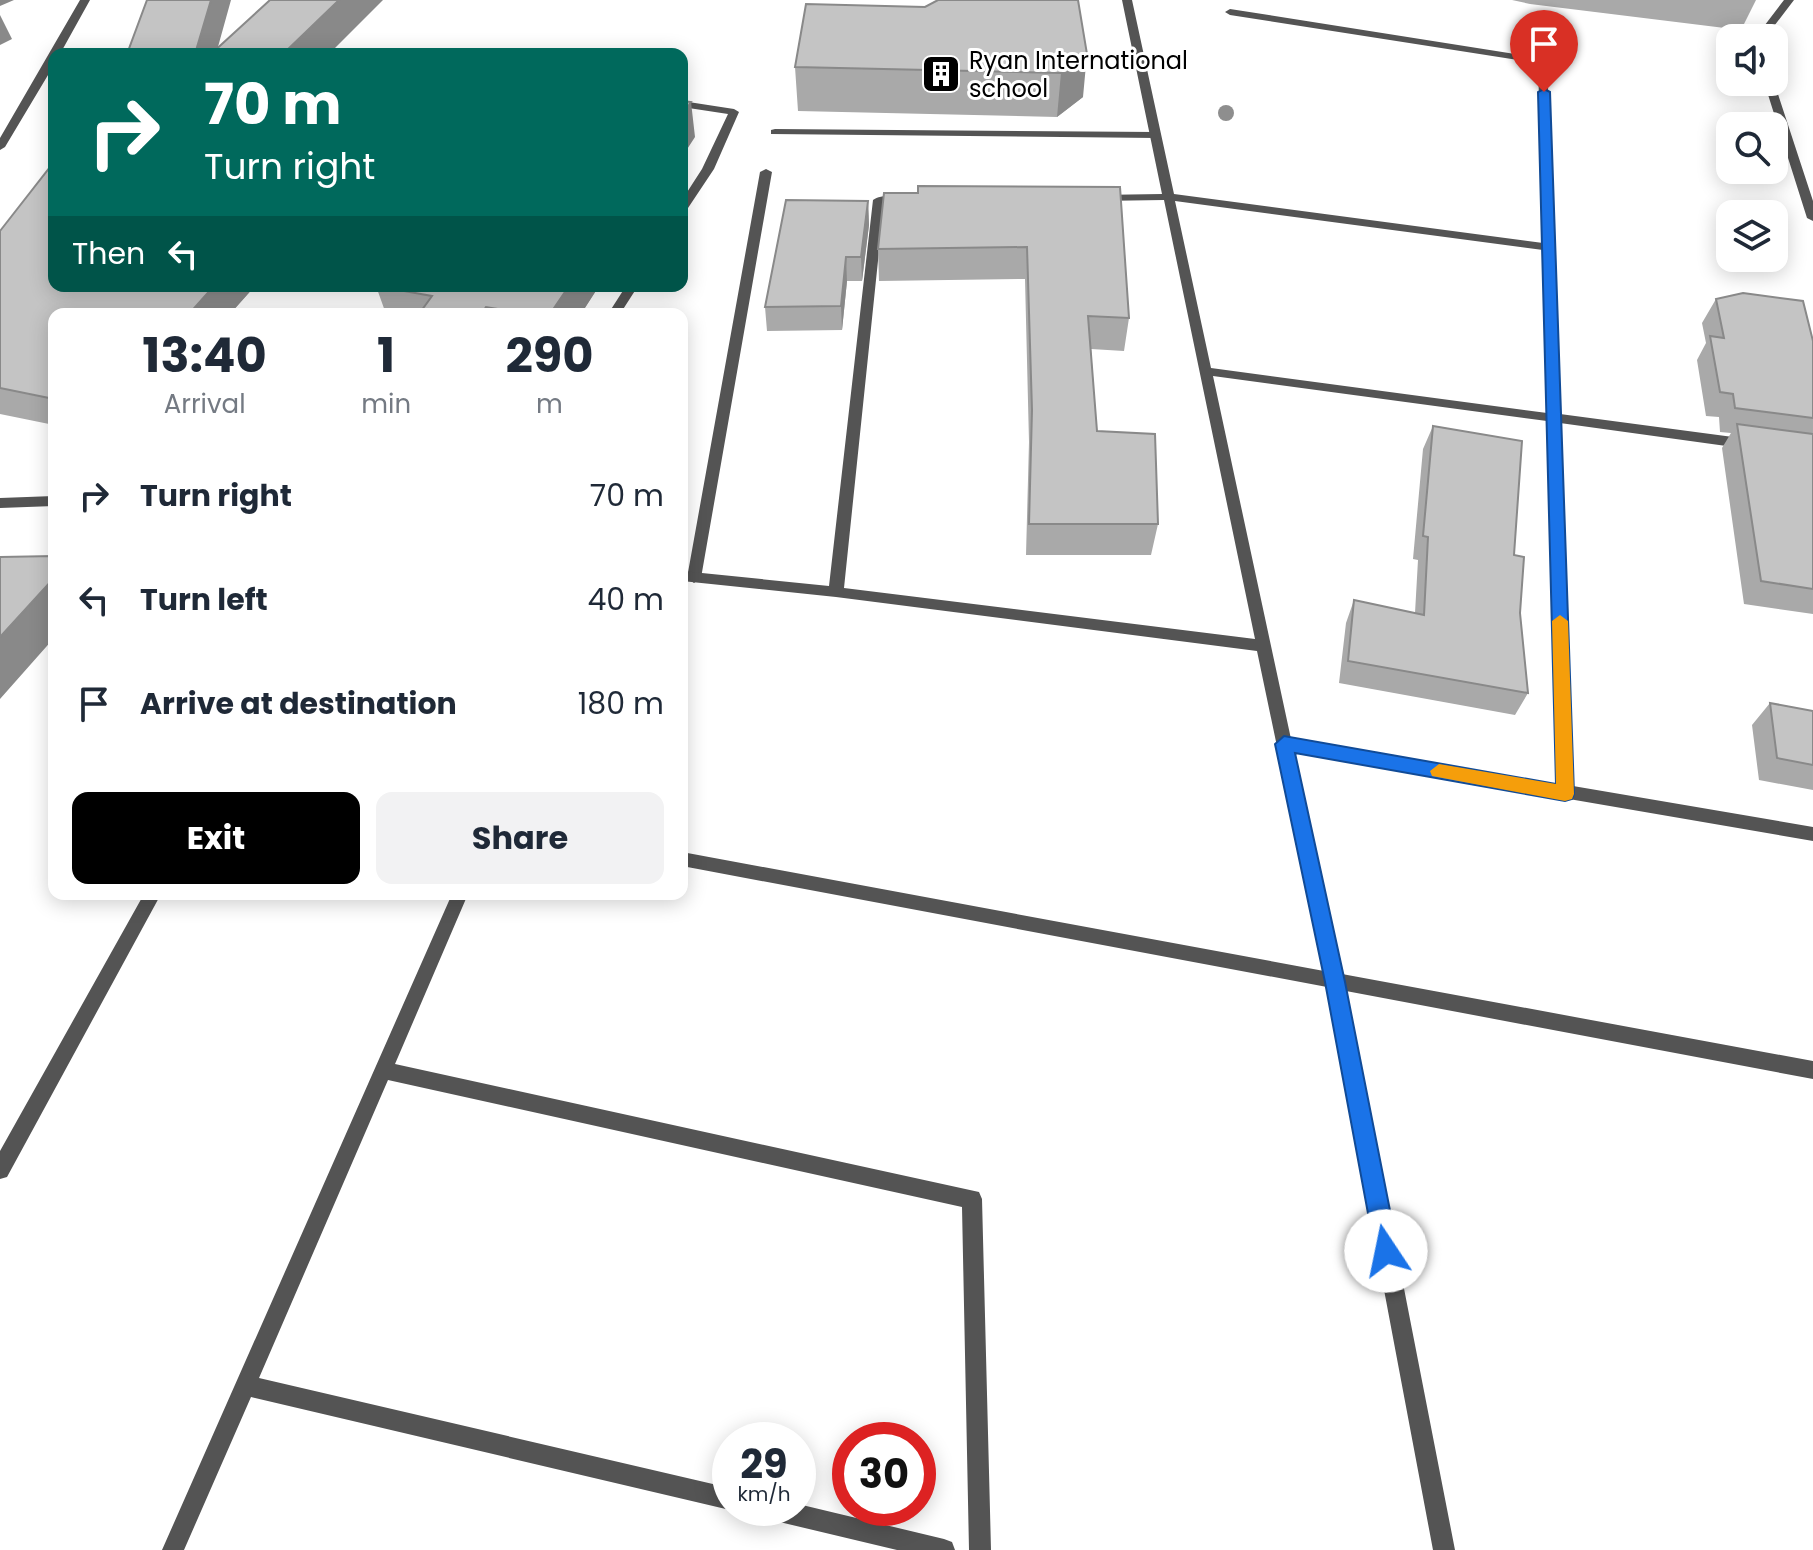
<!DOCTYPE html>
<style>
body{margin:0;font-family:Poppins,sans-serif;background:#f2f2f3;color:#1f2937;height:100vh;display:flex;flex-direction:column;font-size:30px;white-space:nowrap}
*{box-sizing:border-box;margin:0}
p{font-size:26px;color:#747a83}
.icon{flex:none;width:44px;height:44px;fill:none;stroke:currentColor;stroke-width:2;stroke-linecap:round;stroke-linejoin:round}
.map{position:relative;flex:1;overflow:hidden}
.drawer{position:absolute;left:48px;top:308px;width:640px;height:592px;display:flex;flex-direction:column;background:#fff;border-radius:16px;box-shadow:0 4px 20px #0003}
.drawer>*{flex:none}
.banner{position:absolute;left:48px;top:48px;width:640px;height:244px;border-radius:16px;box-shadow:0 4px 20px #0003;background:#00695c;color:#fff;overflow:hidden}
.controls{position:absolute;left:1716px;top:24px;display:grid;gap:16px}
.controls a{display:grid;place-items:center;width:72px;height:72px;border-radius:16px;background:#fff;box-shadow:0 4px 20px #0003;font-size:40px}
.speed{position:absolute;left:712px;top:1422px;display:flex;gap:16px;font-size:40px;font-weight:700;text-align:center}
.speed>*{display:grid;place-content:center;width:104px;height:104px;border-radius:50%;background:#fff;box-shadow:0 4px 20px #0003;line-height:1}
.speed small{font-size:20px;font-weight:400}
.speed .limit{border:12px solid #d22;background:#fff;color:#111}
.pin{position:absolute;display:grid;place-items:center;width:68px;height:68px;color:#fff;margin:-82px -34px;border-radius:50% 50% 50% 0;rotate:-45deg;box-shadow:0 0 8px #0007}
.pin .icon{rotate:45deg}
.me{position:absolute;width:88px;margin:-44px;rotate:349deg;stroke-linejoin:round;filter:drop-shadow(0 0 6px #0008)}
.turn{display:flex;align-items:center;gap:28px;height:168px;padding:0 24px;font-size:36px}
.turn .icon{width:104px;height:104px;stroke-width:2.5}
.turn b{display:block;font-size:56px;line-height:68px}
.then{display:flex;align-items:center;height:76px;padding:0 24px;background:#0003;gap:16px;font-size:30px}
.eta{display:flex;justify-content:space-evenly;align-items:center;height:136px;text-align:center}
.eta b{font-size:48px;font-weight:700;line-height:56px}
.cta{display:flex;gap:16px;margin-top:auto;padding:16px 24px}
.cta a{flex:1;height:92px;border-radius:16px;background:#000;color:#fff;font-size:32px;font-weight:700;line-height:92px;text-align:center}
.cta a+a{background:#f2f2f3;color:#1f2937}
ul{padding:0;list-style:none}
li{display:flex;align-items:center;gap:24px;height:104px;padding:0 24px}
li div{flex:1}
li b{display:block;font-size:30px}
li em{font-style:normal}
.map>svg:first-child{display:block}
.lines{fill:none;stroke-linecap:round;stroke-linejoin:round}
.service{fill:#545454;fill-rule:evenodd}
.minor{fill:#545454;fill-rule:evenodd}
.tree{fill:#8e8e8e}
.wall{fill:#a9a9a9}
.shaded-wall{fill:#898989}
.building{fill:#c4c4c4;stroke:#898989;stroke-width:2}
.route{fill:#1a73e8;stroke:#114b97;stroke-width:2}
.slow{fill:#f59e0b}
.labels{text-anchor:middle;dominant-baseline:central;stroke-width:6;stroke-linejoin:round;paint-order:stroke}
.far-poi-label{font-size:24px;fill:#000;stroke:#fff;text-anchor:start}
</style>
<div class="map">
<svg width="1813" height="1550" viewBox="0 0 1813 1550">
<rect width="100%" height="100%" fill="#fff"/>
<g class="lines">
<path class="service" d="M 682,101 L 734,109 L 739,112 L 714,169 L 686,211 L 682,212 L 682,200 L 702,169 L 728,114 L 682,107 Z
M 775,129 L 1156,132 L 1161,135 L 1156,138 L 771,134 L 771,130 Z
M 766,169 L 772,172 L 701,578 L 694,583 L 687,578 L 760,172 Z
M 626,286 L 638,286 L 620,314 L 608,314 Z"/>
<path class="minor" d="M 80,0 L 90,0 L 60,54 L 54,54 L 54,65 L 5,147 L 0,150 L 0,138 Z
M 1122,0 L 1132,0 L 1174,194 L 1543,243 L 1538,63 L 1230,15 L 1225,12 L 1230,9 L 1547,59 L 1560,414 L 1748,439 L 1755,444 L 1748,449 L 1560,423 L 1573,786 L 1813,827 L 1813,841 L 1569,799 L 1565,801 L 1559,797 L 1294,752 L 1342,974 L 1813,1061 L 1813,1079 L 1346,991 L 1455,1550 L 1433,1550 L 1327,987 L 682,866 L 682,852 L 1324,971 L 1257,651 L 836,597 L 682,581 L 682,571 L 829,586 L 873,200 C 881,194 901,194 909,200 L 907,202 L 884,203 L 844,588 L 1255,639 L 1164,200 L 1098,201 L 1092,198 L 1098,195 L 1162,194 ZM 1175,201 L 1543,250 L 1547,413 L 1211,368 ZM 1213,376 L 1547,421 L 1557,784 L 1291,739 Z
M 1784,0 L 1794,0 L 1765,38 L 1755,38 Z
M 1764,82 L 1774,82 L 1813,201 L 1813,221 L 1807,218 Z
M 54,496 L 54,506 L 0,508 L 0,498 Z
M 144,894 L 161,894 L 7,1177 L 0,1179 L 0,1151 Z
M 452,894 L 468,894 L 395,1064 L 979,1192 L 982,1199 L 991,1550 L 969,1550 L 962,1207 L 388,1080 L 259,1378 L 730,1488 L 730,1508 L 735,1508 L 730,1510 L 251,1397 L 184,1550 L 162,1550 Z
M 798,1504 L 944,1539 L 952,1542 L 955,1550 L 897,1550 L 767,1519 L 759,1516 L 756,1508 L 798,1508 Z"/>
</g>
<circle class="tree" cx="1226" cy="113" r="8"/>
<path class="wall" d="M 1078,0 L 1083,97 L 1057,117 L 798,111 L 795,67 L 925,7 Z
M 1512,0 L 1756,0 L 1741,30 L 1530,4 Z
M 1120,187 L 1129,318 L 1124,351 L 1091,349 L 1097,431 L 1158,524 L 1151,555 L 1026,555 L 1029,442 L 1025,279 L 879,281 L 878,249 L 918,193 Z
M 868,201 L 869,225 L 862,281 L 847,281 L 842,330 L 767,331 L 765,307 Z
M 0,231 L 54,286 L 255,286 L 230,314 L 54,314 L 54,425 L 0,414 Z
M 376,286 L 599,286 L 581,314 L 386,314 Z
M 1716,299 L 1813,341 L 1813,614 L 1744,604 L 1722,448 L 1731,433 L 1720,432 L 1719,417 L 1706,416 L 1697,360 L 1706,343 L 1702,323 Z
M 1433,426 L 1514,555 L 1528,693 L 1515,715 L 1339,683 L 1346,623 L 1354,600 L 1415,613 L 1418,560 L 1413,559 L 1423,449 Z
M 1770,703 L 1813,711 L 1813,790 L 1759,780 L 1752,725 Z"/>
<path class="shaded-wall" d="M 0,0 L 14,0 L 0,6 Z
M 211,0 L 231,0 L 216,54 L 195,54 Z
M 339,0 L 383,0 L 329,54 L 283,54 Z
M 0,15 L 12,39 L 0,45 Z
M 1087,54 L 1083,97 L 1057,117 L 1061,73 Z
M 683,77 L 687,108 L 691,102 L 695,137 L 682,157 Z
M 868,201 L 869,225 L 862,281 L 861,257 Z
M 846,257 L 847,281 L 842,330 L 841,306 Z
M 214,286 L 255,286 L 230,314 L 189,314 Z
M 569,286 L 599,286 L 581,314 L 550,314 Z
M 486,307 L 488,314 L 481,314 Z
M 54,578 L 54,638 L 0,699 L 0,637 Z"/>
<path class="building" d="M 147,0 L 211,0 L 195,54 L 127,54 Z
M 270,0 L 339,0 L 283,54 L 211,54 Z
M 938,0 L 1078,0 L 1087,54 L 1061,73 L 795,67 L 806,4 L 925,7 Z
M 682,101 L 691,102 L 682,116 Z
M 54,162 L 54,286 L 214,286 L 189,314 L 54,314 L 54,399 L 0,388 L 0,231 Z
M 918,186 L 1120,187 L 1129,318 L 1088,316 L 1097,431 L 1155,434 L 1158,524 L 1029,524 L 1032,410 L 1027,247 L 878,249 L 884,193 L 918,193 Z
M 786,200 L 868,201 L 861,257 L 846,257 L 841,306 L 765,307 Z
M 376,286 L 569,286 L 550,314 L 528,314 L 486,307 L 481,314 L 419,314 L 432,296 Z
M 1743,293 L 1803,301 L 1813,341 L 1813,418 L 1735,408 L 1733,394 L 1720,392 L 1710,336 L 1724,338 L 1716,299 Z
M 1737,424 L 1813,434 L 1813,589 L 1761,581 Z
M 1433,426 L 1522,441 L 1514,555 L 1524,557 L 1520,613 L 1528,693 L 1348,661 L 1354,600 L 1424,615 L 1428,537 L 1423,536 Z
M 54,556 L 54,578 L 0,637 L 0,557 Z
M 1770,703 L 1813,711 L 1813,765 L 1777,758 Z"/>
<path class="route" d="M 1544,89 L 1550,92 L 1574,794 L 1572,799 L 1565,801 L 1295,753 L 1345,982 L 1398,1251 L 1394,1259 L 1386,1262 L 1378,1259 L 1375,1251 L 1325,982 L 1275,744 L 1284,736 L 1556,784 L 1538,92 Z"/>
<path class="slow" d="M 1560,615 L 1568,621 L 1574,794 L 1572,799 L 1565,801 L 1432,776 L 1430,771 L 1439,764 L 1556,784 L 1552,621 Z"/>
<defs>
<symbol id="building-square" viewBox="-11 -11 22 22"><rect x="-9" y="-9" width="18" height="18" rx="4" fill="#000" stroke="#fff"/><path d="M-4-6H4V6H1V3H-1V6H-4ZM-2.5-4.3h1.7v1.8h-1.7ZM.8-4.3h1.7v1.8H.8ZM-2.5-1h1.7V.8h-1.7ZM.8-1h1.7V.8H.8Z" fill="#fff"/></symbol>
</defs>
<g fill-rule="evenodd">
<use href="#building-square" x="919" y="52" width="44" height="44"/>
</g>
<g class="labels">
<g class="far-poi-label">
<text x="969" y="60">Ryan International<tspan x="969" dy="28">school</tspan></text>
</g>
</g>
</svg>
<div class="controls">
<a><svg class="icon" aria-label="sound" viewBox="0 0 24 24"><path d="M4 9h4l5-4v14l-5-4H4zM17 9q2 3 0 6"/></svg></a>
<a><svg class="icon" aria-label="search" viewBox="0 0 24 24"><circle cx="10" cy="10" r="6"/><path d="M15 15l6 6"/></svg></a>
<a><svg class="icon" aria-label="layers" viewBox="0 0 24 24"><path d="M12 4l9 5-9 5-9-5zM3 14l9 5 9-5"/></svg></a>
</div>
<div class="speed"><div>29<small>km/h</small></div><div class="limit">30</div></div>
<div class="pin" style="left:1544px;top:92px;background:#d93025"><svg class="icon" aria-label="arrive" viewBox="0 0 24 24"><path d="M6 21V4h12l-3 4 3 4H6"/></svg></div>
<svg class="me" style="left:1386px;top:1251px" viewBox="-20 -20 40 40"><circle r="19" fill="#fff"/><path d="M0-13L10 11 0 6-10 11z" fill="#1a73e8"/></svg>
<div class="banner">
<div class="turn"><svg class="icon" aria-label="right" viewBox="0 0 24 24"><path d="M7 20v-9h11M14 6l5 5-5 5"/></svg><div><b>70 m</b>Turn right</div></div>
<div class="then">Then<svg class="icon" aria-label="left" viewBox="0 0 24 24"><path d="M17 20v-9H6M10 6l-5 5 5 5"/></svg></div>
</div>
<section class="drawer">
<div class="eta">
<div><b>13:40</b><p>Arrival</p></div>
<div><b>1</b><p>min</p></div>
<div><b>290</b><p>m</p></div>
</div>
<ul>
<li><svg class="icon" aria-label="right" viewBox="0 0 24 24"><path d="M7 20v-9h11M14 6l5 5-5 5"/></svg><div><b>Turn right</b></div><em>70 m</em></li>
<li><svg class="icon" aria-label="left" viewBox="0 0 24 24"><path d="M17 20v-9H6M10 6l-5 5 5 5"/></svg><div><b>Turn left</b></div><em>40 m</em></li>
<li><svg class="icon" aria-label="arrive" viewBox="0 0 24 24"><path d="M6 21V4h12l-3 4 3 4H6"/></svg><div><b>Arrive at destination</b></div><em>180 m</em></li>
</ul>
<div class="cta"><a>Exit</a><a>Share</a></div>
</section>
</div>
